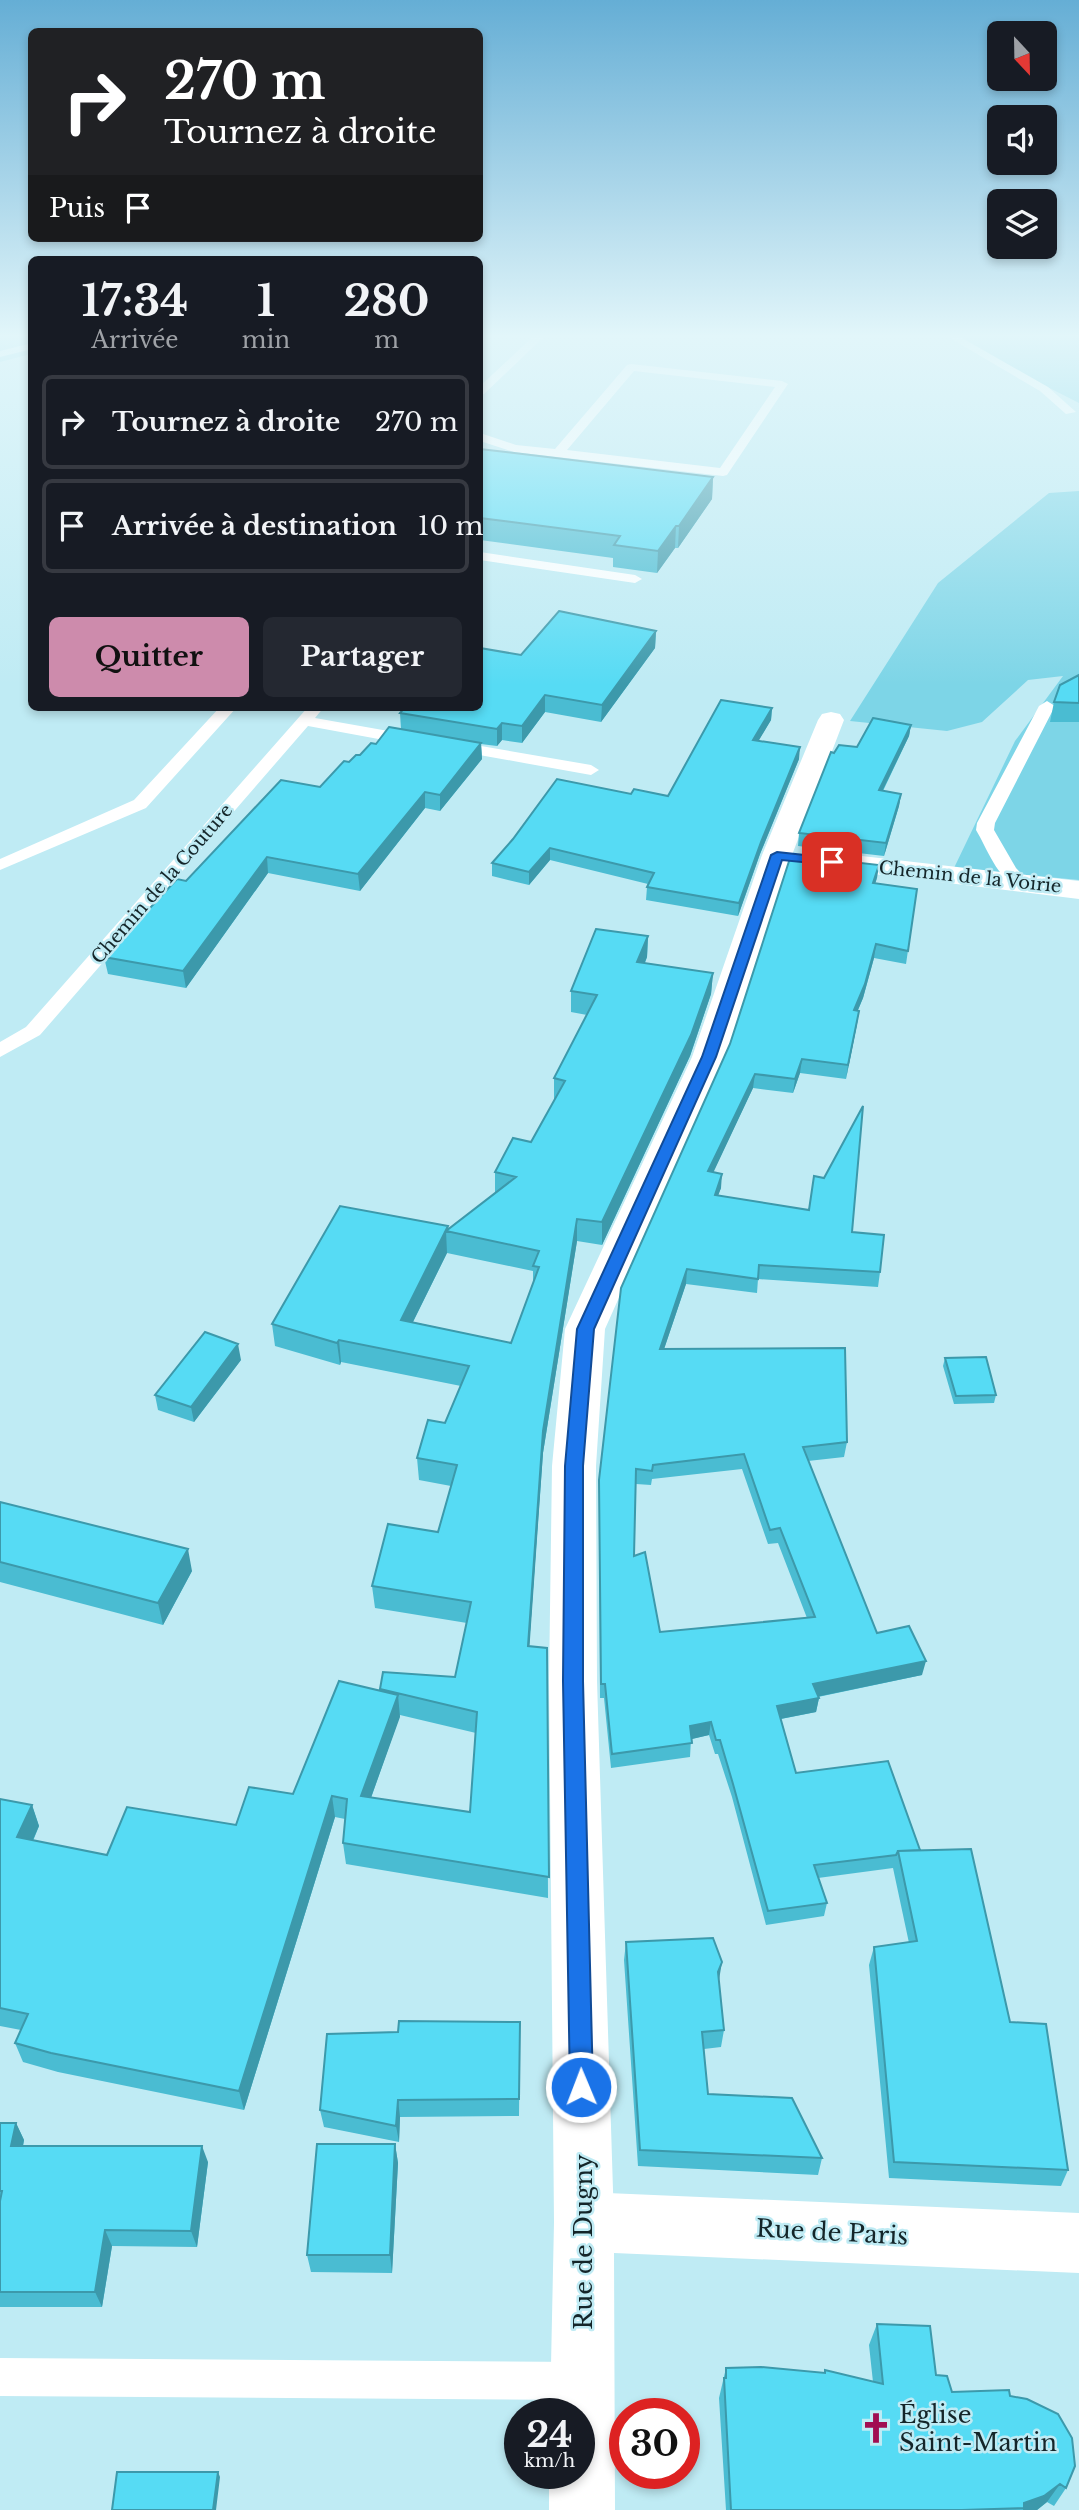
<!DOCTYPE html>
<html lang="fr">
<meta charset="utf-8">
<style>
body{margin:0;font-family:"Libre Baskerville",serif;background:#242831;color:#f1f3f6;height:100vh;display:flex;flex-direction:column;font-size:26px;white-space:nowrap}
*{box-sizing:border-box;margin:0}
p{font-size:23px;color:#9ea1a6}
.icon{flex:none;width:38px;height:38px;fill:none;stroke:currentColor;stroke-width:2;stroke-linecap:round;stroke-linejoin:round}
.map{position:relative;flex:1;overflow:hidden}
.side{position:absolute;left:28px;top:256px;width:455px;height:455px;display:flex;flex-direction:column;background:#171b24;border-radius:10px;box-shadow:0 4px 10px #0003}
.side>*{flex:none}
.top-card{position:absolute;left:28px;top:28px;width:455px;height:214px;border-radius:10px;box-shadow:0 4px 10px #0003;background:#202124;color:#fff;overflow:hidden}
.needle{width:46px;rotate:158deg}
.buttons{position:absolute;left:987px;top:21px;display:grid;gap:14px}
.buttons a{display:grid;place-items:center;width:70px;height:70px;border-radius:10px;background:#171b24;box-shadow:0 4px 10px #0003;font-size:35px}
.speed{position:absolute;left:504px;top:2398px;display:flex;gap:14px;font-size:35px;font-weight:700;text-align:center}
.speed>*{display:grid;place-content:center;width:91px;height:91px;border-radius:50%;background:#171b24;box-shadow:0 4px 10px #0003;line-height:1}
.speed small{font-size:18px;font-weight:400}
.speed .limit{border:10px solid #d22;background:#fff;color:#111}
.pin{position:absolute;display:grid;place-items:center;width:60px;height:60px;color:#fff;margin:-30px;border-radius:14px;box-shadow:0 4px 10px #0006}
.me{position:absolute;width:77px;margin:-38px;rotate:359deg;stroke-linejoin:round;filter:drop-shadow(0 0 5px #0008)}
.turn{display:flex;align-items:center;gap:24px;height:147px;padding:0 21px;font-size:32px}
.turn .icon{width:91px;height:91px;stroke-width:2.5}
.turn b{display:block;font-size:49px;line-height:60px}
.then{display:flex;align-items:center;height:66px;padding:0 21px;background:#0003;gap:14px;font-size:26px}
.eta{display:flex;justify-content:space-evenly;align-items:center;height:119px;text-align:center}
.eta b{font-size:42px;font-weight:700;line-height:49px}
.cta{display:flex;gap:14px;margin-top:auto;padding:14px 21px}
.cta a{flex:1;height:80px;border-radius:10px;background:#cd8bac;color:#111;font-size:28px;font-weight:700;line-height:80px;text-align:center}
.cta a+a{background:#242831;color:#f1f3f6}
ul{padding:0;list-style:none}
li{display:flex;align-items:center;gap:21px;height:94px;margin:0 14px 10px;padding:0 7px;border:4px solid #363941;border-radius:10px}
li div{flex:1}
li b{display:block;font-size:26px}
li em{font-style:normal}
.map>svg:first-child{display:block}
.green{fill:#7dd5e7}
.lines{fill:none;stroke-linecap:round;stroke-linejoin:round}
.lane{fill:#fff;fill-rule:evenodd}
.street{fill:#fff;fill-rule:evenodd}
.secondary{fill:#fff;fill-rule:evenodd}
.wall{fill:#4abcd2;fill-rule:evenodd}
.shaded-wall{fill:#3c99ab}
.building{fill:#56dbf4;stroke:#3c99ab;stroke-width:2;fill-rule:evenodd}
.route{fill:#1a73e8;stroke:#114b97;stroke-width:2}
.labels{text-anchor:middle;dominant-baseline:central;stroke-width:5;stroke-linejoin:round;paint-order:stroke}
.far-street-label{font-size:18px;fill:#142529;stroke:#bfebf4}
.near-street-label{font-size:24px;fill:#142529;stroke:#bfebf4}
.near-poi-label{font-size:24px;fill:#142529;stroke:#bfebf4;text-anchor:start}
</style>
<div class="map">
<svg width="1079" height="2510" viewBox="0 0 1079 2510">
<rect width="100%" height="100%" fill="#bfebf4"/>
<path class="green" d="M 0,334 L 31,334 L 31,354 L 0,362 Z
M 943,334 L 1079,334 L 1079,403 Z
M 1079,491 L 1079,880 L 954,868 L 1015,741 L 1063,676 L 1028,680 L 982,722 L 947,731 L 850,721 L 938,583 L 1049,493 Z"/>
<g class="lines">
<path class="lane" d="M 536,334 L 547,334 L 484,394 L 480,395 L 480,386 Z
M 943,334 L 955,334 L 1048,387 L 1076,412 L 1066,414 L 1040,391 Z
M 32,343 L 32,349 L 0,357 L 0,351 Z
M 631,364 L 782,381 L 788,384 L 727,475 L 723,476 L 514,452 L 480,441 L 480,433 L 516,445 L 555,449 L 627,365 ZM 634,371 L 775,387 L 720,468 L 567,450 Z
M 480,552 L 635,575 L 642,579 L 635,583 L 480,560 Z
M 1047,701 L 1055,706 L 995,823 L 994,830 L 1016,868 L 1030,883 L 1021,888 C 999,883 987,848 976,830 L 977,823 L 1039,706 Z
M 220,707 L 237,707 L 146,808 L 0,870 L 0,859 L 134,800 Z
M 308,707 L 324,707 L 315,718 L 411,735 L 419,740 L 411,745 L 308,726 L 40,1035 L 0,1057 L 0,1042 L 26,1027 Z
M 452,741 L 591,765 L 599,770 L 591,775 L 446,749 L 444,746 L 446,743 Z
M 0,2358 L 580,2362 L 593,2368 L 599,2381 L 593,2394 L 580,2400 L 0,2396 Z"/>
<path class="street" d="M 831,712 L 840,714 L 844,720 L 792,855 L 726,1057 L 605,1329 L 596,1466 L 597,1681 L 614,2222 L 605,2243 L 584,2252 L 563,2243 L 554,2222 L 549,1681 L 552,1466 L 565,1329 L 692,1057 L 762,855 L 818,720 L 822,714 Z
M 827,852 L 1079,881 L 1079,899 L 816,867 L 812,861 L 816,855 Z"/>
<path class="secondary" d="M 584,2192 L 1079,2213 L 1079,2273 L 614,2253 L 615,2510 L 549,2510 L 549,2473 L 579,2473 L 579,2413 L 550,2413 L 554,2222 L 563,2201 Z"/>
</g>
<path class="wall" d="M 480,449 L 713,477 L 712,499 L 678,548 L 675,548 L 657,573 L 613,567 L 613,558 L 480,540 Z
M 656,631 L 655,648 L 601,722 L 545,712 L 522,743 L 502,740 L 497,746 L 481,744 L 482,759 L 440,811 L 425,808 L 360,891 L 268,873 L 186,988 L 108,974 L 104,957 L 186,881 L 320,787 L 349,762 L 376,744 L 401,729 L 400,713 L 521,655 Z
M 1079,675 L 1079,722 L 1050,722 L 1054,702 Z
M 772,708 L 771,720 L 758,741 L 799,759 L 760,854 L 738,916 L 646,900 L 647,887 L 648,884 L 550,860 L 529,885 L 492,876 L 492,863 L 631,794 L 668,796 Z
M 911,725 L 909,736 L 883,791 L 901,794 L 899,806 L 884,856 L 798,846 L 799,833 L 857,747 Z
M 877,878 L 875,883 L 917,889 L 906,964 L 874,958 L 863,998 L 858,1010 L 859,1011 L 857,1024 L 846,1079 L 800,1073 L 793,1093 L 753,1088 L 713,1172 L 721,1188 L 718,1195 L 852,1232 L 880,1272 L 878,1287 L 758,1279 L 757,1293 L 686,1284 L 664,1349 L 847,1442 L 844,1457 L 808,1461 L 877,1633 L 922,1675 L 818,1697 L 819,1698 L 816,1712 L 781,1719 L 796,1773 L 920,1850 L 1010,2022 L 1068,2170 L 1061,2186 L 889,2178 L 869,1965 L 874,1947 L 909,1943 L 893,1868 L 818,1878 L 827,1903 L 824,1916 L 766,1925 L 732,1797 L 718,1754 L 715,1754 L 709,1735 L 691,1739 L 690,1757 L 611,1768 L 604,1698 L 600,1698 L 599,1480 L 621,1288 ZM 742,1469 L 768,1544 L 778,1543 L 807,1618 L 660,1632 L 634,1556 L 636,1484 L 651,1485 L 652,1479 Z
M 648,936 L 647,957 L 645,963 L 713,973 L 711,994 L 690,1056 L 602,1245 L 577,1241 L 543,1453 L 529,1646 L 547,1648 L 548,1898 L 346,1864 L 343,1843 L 345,1819 L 335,1817 L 244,2110 L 58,2072 L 23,2062 L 15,2043 L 21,2030 L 0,2026 L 0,1799 L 32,1805 L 39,1826 L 33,1841 L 107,1855 L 236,1825 L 293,1794 L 380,1691 L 380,1689 L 455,1677 L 467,1623 L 375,1608 L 372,1586 L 438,1532 L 451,1486 L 419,1480 L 417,1458 L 445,1423 L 461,1386 L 341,1362 L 340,1365 L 275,1346 L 272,1324 L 448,1226 L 448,1229 L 495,1193 L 495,1172 L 531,1142 L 555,1100 L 554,1100 L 554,1078 L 587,1015 L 571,1012 L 571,991 ZM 447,1253 L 533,1271 L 533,1284 L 511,1343 L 413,1322 ZM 400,1715 L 476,1733 L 470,1812 L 371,1798 Z
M 945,1358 L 996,1395 L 994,1403 L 954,1404 L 943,1366 Z
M 241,1360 L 194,1422 L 158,1410 L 155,1395 Z
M 0,1502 L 192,1571 L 163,1625 L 0,1582 Z
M 626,1942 L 719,1980 L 724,2030 L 721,2047 L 704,2049 L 708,2094 L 822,2158 L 818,2175 L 638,2166 L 624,1960 Z
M 520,2022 L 519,2116 L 400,2117 L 399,2142 L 324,2127 L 320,2110 L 398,2032 Z
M 0,2123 L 16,2123 L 24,2140 L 23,2146 L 208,2162 L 197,2247 L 112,2246 L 102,2307 L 0,2307 Z
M 395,2144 L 398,2163 L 392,2273 L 311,2272 L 307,2255 Z
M 877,2324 L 936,2375 L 952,2392 L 1010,2396 L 1066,2488 L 1054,2506 L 1047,2502 L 1037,2510 L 726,2510 L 719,2398 L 726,2368 L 824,2373 L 825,2370 L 873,2382 L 869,2345 Z"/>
<path class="shaded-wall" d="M 713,477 L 712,499 L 678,548 L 679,526 Z
M 676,526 L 675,548 L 657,573 L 658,551 Z
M 656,631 L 655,648 L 601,722 L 602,705 Z
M 545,695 L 545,712 L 522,743 L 522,726 Z
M 772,708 L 771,720 L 752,752 L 753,740 Z
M 502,723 L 502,740 L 497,746 L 497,729 Z
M 911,725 L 909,736 L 877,802 L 879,790 Z
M 481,743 L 482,759 L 440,811 L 440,795 Z
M 800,747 L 799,759 L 760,854 L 738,916 L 739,903 L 761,842 Z
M 425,792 L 425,808 L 360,891 L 358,874 Z
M 901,794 L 899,806 L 884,856 L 886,843 Z
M 550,848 L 550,860 L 529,885 L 529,872 Z
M 267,857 L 268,873 L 186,988 L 183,971 Z
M 879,865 L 877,878 L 871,896 L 873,883 Z
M 648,936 L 647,957 L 636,983 L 637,962 Z
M 876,944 L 874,958 L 863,998 L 852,1024 L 854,1010 Z
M 713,973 L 711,994 L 690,1056 L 602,1245 L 602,1222 Z
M 859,1011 L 857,1024 L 846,1079 L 848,1065 Z
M 802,1059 L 800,1073 L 793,1093 L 795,1079 Z
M 755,1074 L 753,1088 L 707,1186 L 708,1171 Z
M 722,1174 L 721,1188 L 713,1209 L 715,1195 Z
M 577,1219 L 577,1241 L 543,1453 L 528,1668 L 528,1646 L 543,1431 Z
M 448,1226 L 449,1232 L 446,1231 L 447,1253 L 403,1342 L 401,1320 Z
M 687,1269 L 686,1284 L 659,1364 L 660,1349 Z
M 339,1340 L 341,1362 L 340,1365 L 337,1343 Z
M 238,1344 L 241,1360 L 194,1422 L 191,1407 Z
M 188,1549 L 192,1571 L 163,1625 L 158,1603 Z
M 926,1661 L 922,1675 L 811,1698 L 813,1684 Z
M 398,1695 L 400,1717 L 364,1817 L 361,1796 Z
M 819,1698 L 816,1712 L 775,1720 L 777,1706 Z
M 711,1722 L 709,1735 L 688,1740 L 690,1726 Z
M 332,1796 L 335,1817 L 244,2110 L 239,2091 Z
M 32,1805 L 39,1826 L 25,1858 L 17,1837 Z
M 722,1962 L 719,1980 L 715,1990 L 718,1972 Z
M 398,2100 L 400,2117 L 399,2142 L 396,2126 Z
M 16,2123 L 24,2140 L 20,2162 L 11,2146 Z
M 395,2144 L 398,2163 L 392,2273 L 390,2255 Z
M 202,2146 L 208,2162 L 197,2247 L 191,2231 Z
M 105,2230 L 112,2246 L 102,2307 L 95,2292 Z
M 218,2472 L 220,2477 L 216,2510 L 213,2510 Z
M 1060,2484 L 1047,2502 L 1037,2510 L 1023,2510 L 1024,2503 Z"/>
<path class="building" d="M 480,449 L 713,477 L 679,526 L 676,526 L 658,551 L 614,545 L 620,536 L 480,518 Z
M 559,611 L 656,631 L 602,705 L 545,695 L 522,726 L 502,723 L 497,729 L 400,713 L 405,707 L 480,707 L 480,648 L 521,655 Z
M 1079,675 L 1079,703 L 1054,702 L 1060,685 Z
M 721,700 L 772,708 L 753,740 L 800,747 L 761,842 L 739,903 L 647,887 L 654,873 L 550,848 L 529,872 L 492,863 L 513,839 L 557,779 L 631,794 L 634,789 L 668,796 Z
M 873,718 L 911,725 L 879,790 L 901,794 L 886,843 L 799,833 L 831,752 L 834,753 L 839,745 L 857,747 Z
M 389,727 L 481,743 L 440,795 L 425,792 L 358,874 L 267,857 L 183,971 L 104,957 L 177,879 L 186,881 L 281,780 L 320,787 L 344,761 L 349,762 L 356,755 L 360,755 L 371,743 L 376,744 Z
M 791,855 L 879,865 L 873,883 L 917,889 L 908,951 L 876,944 L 865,984 L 854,1010 L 859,1011 L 848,1065 L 802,1059 L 795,1079 L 755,1074 L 708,1171 L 722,1174 L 715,1195 L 809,1210 L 814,1176 L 824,1178 L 863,1106 L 852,1232 L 884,1235 L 880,1272 L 759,1265 L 758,1279 L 687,1269 L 660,1349 L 845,1348 L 847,1442 L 803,1447 L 877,1633 L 909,1626 L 926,1661 L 813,1684 L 819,1698 L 777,1706 L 796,1773 L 888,1761 L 920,1850 L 898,1851 L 896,1855 L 814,1865 L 827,1903 L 768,1911 L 733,1784 L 720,1740 L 716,1740 L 711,1722 L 690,1726 L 692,1743 L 612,1754 L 605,1684 L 601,1684 L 599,1480 L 621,1288 L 730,1044 ZM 744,1454 L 770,1530 L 780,1528 L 815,1617 L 660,1632 L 645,1552 L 634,1556 L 636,1469 L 652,1471 L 653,1465 Z
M 596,929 L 648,936 L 637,962 L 713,973 L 691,1035 L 602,1222 L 577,1219 L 543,1431 L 528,1646 L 547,1648 L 549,1877 L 343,1843 L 347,1799 L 332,1796 L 239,2091 L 51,2053 L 15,2043 L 28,2014 L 0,2008 L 0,1799 L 32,1805 L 17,1837 L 107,1855 L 127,1807 L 236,1825 L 249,1787 L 293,1794 L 339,1681 L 398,1695 L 361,1796 L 470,1812 L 477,1712 L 380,1689 L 383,1672 L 455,1677 L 471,1602 L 372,1586 L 388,1524 L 438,1532 L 457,1465 L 417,1458 L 428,1420 L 445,1423 L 469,1366 L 339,1340 L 337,1343 L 272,1324 L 340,1206 L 448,1226 L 401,1320 L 511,1343 L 539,1267 L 533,1266 L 539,1251 L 446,1231 L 516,1177 L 495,1172 L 513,1138 L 531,1142 L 565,1081 L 554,1078 L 597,995 L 571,991 Z
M 205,1332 L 238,1344 L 191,1407 L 155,1395 Z
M 986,1357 L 996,1395 L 956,1396 L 945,1358 Z
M 0,1502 L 188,1549 L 158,1603 L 0,1562 Z
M 971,1849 L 1010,2022 L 1046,2024 L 1068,2170 L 894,2162 L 874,1947 L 917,1941 L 898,1851 Z
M 713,1938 L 722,1962 L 718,1972 L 724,2030 L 702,2032 L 708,2094 L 792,2098 L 822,2158 L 640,2150 L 626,1942 Z
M 399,2021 L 520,2022 L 519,2099 L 398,2100 L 396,2126 L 320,2110 L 327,2034 L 398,2032 Z
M 0,2123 L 16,2123 L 11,2146 L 202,2146 L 191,2231 L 105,2230 L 95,2292 L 0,2292 L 0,2201 L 2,2191 L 0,2191 Z
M 317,2144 L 395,2144 L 390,2255 L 307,2255 Z
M 877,2324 L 930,2326 L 936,2375 L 947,2376 L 952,2392 L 1009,2390 L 1010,2396 L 1027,2399 L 1058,2414 L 1072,2438 L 1075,2466 L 1066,2488 L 1060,2484 L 1044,2496 L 1024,2503 L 1024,2508 L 962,2510 L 731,2510 L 724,2378 L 726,2378 L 726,2368 L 761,2367 L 825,2373 L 825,2370 L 883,2384 Z
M 117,2472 L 218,2472 L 213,2510 L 112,2510 Z"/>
<linearGradient id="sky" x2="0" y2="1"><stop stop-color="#65aed5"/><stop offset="0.49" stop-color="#e2f6fa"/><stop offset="1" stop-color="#e2f6fa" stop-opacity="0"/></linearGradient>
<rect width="1079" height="685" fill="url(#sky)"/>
<path class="route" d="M 777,852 L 832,858 L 838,862 L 832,865 L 782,860 L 716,1057 L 594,1329 L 583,1466 L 583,1681 L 593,2087 L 590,2095 L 581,2098 L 573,2095 L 570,2087 L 563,1681 L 565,1466 L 577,1329 L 702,1057 L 771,855 Z"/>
<defs>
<symbol id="church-bare" viewBox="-9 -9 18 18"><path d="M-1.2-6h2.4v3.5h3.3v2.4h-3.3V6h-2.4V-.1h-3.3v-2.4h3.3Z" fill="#a10c51" stroke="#bfebf4" stroke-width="2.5" paint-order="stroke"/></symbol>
</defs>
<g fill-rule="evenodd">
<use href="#church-bare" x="854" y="2406" width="44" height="44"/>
</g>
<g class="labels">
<g class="far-street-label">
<text transform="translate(970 877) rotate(6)">Chemin de la Voirie</text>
<text transform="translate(162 884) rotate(-49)">Chemin de la Couture</text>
</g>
<g class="near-street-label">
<text transform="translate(832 2232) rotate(3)">Rue de Paris</text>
<text transform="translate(583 2242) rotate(-90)">Rue de Dugny</text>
</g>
<g class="near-poi-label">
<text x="899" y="2414">Église<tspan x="899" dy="28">Saint-Martin</tspan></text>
</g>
</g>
</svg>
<div class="buttons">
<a><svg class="needle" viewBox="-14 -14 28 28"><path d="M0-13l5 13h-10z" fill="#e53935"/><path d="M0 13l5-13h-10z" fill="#9ea1a6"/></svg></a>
<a><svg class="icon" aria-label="sound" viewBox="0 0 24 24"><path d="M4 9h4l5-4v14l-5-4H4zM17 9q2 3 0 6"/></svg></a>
<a><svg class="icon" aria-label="layers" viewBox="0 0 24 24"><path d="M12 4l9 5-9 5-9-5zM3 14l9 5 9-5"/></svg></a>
</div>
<div class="speed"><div>24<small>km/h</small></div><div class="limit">30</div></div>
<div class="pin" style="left:832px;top:862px;background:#d93025"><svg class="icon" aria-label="arrive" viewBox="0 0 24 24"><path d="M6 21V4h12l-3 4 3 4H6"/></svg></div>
<svg class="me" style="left:581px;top:2087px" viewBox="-20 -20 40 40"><circle r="17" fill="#1a73e8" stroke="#fff" stroke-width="3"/><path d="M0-11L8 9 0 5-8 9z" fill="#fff"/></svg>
<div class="top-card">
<div class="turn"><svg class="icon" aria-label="right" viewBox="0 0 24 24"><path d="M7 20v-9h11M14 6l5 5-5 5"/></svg><div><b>270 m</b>Tournez à droite</div></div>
<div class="then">Puis<svg class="icon" aria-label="arrive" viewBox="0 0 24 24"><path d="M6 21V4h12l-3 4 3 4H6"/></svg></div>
</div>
<section class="side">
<div class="eta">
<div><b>17:34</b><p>Arrivée</p></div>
<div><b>1</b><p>min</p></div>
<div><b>280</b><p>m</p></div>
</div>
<ul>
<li><svg class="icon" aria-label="right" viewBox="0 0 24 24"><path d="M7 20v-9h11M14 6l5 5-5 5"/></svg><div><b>Tournez à droite</b></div><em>270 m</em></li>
<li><svg class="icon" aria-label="arrive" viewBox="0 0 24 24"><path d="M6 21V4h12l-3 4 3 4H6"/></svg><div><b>Arrivée à destination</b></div><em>10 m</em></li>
</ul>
<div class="cta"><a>Quitter</a><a>Partager</a></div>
</section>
</div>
